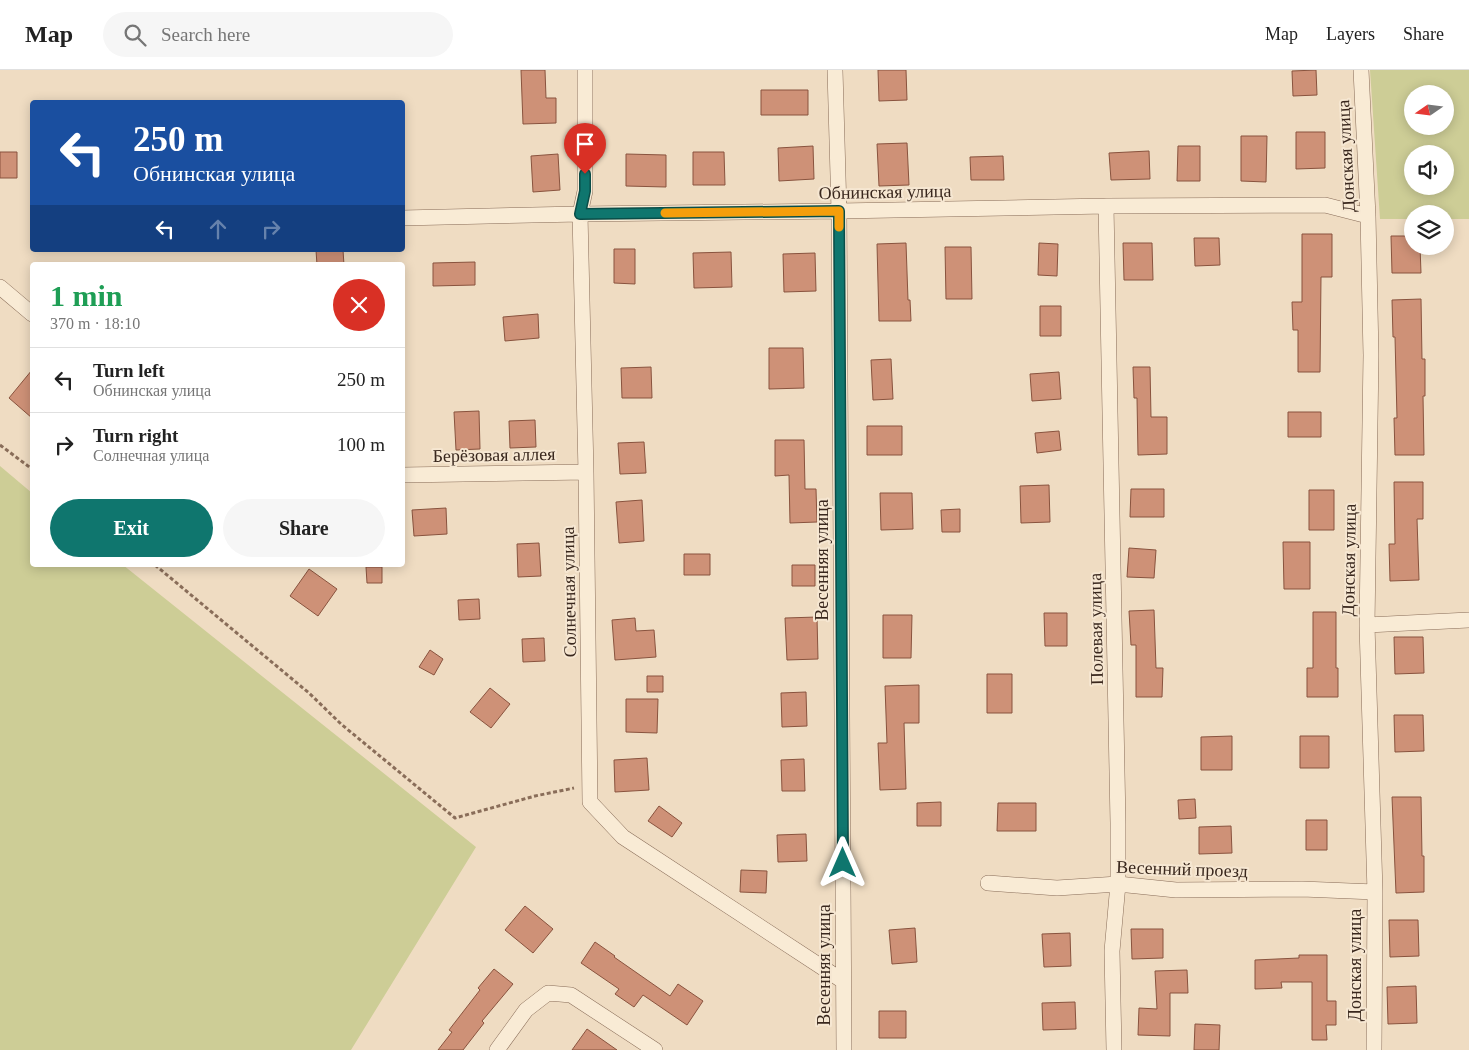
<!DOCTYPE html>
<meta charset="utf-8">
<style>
body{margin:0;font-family:Georgia,serif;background:#f6f6f6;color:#222;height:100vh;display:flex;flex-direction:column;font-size:19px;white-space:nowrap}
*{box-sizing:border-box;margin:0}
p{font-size:16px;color:#767676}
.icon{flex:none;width:28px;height:28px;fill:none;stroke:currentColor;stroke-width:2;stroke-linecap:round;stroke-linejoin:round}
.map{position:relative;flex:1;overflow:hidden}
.details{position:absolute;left:30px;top:192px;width:375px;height:305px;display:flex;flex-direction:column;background:#fff;border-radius:5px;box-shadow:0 2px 12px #0003}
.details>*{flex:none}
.top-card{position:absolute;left:30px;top:30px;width:375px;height:152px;border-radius:5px;box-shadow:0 2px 12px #0003;background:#1a4fa0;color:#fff;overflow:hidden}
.needle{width:32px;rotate:256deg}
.buttons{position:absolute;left:1404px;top:15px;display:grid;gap:10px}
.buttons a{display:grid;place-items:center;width:50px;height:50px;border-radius:50%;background:#fff;box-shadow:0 2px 12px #0003;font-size:25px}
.pin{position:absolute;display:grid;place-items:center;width:42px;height:42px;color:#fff;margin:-51px -21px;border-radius:50% 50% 50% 0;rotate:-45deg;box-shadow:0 0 5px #0007}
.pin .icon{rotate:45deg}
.me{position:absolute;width:55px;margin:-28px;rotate:0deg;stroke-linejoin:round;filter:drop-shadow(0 0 4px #0008)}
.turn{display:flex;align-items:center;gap:18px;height:105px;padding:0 20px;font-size:22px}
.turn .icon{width:65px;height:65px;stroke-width:2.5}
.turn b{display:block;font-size:35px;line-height:42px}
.lanes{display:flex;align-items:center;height:48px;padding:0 20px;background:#0003;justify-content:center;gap:25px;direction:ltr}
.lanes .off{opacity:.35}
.round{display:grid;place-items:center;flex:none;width:52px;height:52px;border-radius:26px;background:#f6f6f6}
.overview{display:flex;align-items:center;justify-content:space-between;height:85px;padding:0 20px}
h1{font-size:30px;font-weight:700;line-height:38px;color:#1e9e55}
.action{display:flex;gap:10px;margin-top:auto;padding:10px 20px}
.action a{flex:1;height:58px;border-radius:30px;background:#0f766e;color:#fff;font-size:20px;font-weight:700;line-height:58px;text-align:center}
.action a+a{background:#f6f6f6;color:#222}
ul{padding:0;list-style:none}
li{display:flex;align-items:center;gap:15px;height:65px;padding:0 20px;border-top:1px solid #e0e0e0}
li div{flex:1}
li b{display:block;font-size:19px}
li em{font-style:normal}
header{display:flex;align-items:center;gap:30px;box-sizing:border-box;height:70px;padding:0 25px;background:#fff;border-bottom:1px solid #e0e0e0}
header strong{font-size:24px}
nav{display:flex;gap:28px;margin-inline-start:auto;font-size:18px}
.search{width:350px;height:45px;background:#f6f6f6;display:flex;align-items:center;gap:12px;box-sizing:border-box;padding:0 18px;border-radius:28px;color:#767676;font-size:19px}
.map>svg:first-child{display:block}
.green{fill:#cdcd96;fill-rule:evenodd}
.building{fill:#ce9177;stroke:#89533e}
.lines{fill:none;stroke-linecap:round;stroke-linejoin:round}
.minor-casing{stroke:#896d59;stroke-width:16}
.path{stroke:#896d59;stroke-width:3;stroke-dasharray:4 2.5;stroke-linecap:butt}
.minor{stroke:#f9ebd5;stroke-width:15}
.route-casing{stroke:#0a4d48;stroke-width:12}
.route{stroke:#0f766e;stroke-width:9}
.slow{stroke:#f59e0b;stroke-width:9}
.labels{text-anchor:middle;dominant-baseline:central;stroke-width:4;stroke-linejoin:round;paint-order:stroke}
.street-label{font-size:18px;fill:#39271d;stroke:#f6e7d2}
</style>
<header>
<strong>Map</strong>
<div class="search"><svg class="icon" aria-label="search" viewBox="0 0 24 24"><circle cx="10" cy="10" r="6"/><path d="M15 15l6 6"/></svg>Search here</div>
<nav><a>Map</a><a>Layers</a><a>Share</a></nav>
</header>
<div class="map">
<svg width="1469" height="980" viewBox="0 0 1469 980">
<rect width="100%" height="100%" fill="#efdcc2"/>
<path class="green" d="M 1370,0 L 1469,0 L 1469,149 L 1445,149 L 1445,144 L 1412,144 L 1412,149 L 1380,149 ZM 1412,24 L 1445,24 L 1445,56 L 1412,56 ZM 1412,84 L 1445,84 L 1445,116 L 1412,116 Z
M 0,396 L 32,423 L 32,495 L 123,495 L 476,777 L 351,980 L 0,980 Z"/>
<path class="building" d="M 521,0 L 545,0 L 546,28 L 556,28 L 556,53 L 523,54 Z
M 878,0 L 906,0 L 907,30 L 879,31 Z
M 1316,0 L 1317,25 L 1293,26 L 1292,1 Z
M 761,20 L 808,20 L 808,45 L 761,45 Z
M 1296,62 L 1325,62 L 1325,98 L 1296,99 Z
M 1241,66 L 1267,66 L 1266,112 L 1241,111 Z
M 907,73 L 909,115 L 879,116 L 877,74 Z
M 813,76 L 814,109 L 779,111 L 778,78 Z
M 1178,76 L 1200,76 L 1200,111 L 1177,111 Z
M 1149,81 L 1150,109 L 1111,110 L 1109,83 Z
M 0,82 L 17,82 L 17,108 L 0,108 Z
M 693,82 L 724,82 L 725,115 L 693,115 Z
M 558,84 L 560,120 L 533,122 L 531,86 Z
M 626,84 L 666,85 L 666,117 L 626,116 Z
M 1003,86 L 1004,110 L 971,110 L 970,87 Z
M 1302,164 L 1332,164 L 1332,207 L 1321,207 L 1320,302 L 1298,302 L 1298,260 L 1293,260 L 1292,232 L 1302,232 Z
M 1391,166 L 1412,166 L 1412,176 L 1420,176 L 1421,203 L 1392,203 Z
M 1194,168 L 1219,168 L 1220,195 L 1195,196 Z
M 906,173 L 908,230 L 910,230 L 911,251 L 879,251 L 877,174 Z
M 1039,173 L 1058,174 L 1057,206 L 1038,205 Z
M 1123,173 L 1152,173 L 1153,210 L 1124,210 Z
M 945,177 L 971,177 L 972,229 L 946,229 Z
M 614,179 L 635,179 L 635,214 L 614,213 Z
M 316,180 L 343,180 L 344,195 L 317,195 Z
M 731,182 L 732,217 L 694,218 L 693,183 Z
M 815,183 L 816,221 L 784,222 L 783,184 Z
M 475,192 L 475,215 L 433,216 L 433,193 Z
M 1421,229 L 1422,289 L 1425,289 L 1425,326 L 1423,326 L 1424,385 L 1395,385 L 1394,348 L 1397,348 L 1395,267 L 1393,267 L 1392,230 Z
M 1040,236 L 1061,236 L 1061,266 L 1040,266 Z
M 538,244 L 539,268 L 505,271 L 503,247 Z
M 769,278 L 803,278 L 804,318 L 769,319 Z
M 891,289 L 893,329 L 873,330 L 871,290 Z
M 651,297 L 652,328 L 622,328 L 621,298 Z
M 1133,297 L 1150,297 L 1151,347 L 1167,347 L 1167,384 L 1138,385 L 1137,328 L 1134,328 Z
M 32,300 L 32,348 L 9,328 Z
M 1059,302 L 1061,329 L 1032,331 L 1030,304 Z
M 479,341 L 480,379 L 456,380 L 454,342 Z
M 1288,342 L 1321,342 L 1321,367 L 1288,367 Z
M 535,350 L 536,377 L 510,378 L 509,351 Z
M 867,356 L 902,356 L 902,385 L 867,385 Z
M 1059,361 L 1061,380 L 1037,383 L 1035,363 Z
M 775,370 L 804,370 L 805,419 L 816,419 L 817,452 L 790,453 L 789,405 L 775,406 Z
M 644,372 L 646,403 L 620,404 L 618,373 Z
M 1394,412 L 1423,412 L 1423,449 L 1417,449 L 1419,510 L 1390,511 L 1389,474 L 1395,474 Z
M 1049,415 L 1050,452 L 1021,453 L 1020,416 Z
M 1131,419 L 1164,419 L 1164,447 L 1130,447 Z
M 1309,420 L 1334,420 L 1334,460 L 1309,460 Z
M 880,423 L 912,423 L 913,459 L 881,460 Z
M 642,430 L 644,471 L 619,473 L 616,432 Z
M 446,438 L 447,464 L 414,466 L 412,440 Z
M 960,439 L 960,462 L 942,462 L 941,440 Z
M 1283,472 L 1310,472 L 1310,519 L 1284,519 Z
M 539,473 L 541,506 L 518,507 L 517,474 Z
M 1129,478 L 1156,480 L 1154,508 L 1127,507 Z
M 684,484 L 710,484 L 710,505 L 684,505 Z
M 792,495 L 815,495 L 815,516 L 792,516 Z
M 366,497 L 382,497 L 382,513 L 367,513 Z
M 309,499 L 337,519 L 318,546 L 290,526 Z
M 479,529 L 480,549 L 459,550 L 458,530 Z
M 1154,540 L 1156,598 L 1163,598 L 1162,627 L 1136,627 L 1136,575 L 1131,575 L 1129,541 Z
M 1313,542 L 1336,542 L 1336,598 L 1338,598 L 1338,627 L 1307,627 L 1307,598 L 1313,598 Z
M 1044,543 L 1067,543 L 1067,576 L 1045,576 Z
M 883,545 L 912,545 L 911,588 L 883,588 Z
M 817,547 L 818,589 L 787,590 L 785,548 Z
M 635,548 L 636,561 L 654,560 L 656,587 L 615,590 L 612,550 Z
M 1394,567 L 1423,567 L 1424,603 L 1395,604 Z
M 544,568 L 545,591 L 523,592 L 522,569 Z
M 430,580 L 443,589 L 434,605 L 419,597 Z
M 987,604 L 1012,604 L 1012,643 L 987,643 Z
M 647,606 L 663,606 L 663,622 L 647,622 Z
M 919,615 L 919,653 L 904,653 L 906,719 L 880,720 L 878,673 L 887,673 L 885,616 Z
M 490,618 L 510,634 L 491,658 L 470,642 Z
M 806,622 L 807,656 L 782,657 L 781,623 Z
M 626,629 L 658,629 L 657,663 L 626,662 Z
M 1394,645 L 1423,645 L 1424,681 L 1395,682 Z
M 1232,666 L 1232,700 L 1201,700 L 1201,667 Z
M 1300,666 L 1329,666 L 1329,698 L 1300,698 Z
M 647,688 L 649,720 L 615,722 L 614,690 Z
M 804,689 L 805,721 L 782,721 L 781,690 Z
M 1392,727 L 1421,727 L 1422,786 L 1424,786 L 1424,822 L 1396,823 Z
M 1195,729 L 1196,748 L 1179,749 L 1178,730 Z
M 941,732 L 941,756 L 917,756 L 917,733 Z
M 998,733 L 1036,733 L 1036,761 L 997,761 Z
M 659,736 L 682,753 L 672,767 L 648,751 Z
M 1306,750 L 1327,750 L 1327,780 L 1306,780 Z
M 1231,756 L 1232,783 L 1199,784 L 1199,757 Z
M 806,764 L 807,791 L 778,792 L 777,765 Z
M 741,800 L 767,801 L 766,823 L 740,822 Z
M 525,836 L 553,859 L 533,883 L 505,860 Z
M 1389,850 L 1418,850 L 1419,886 L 1390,887 Z
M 915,858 L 917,892 L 892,894 L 889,860 Z
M 1131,859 L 1163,859 L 1163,888 L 1132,889 Z
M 1070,863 L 1071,896 L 1044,897 L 1042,864 Z
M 595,872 L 615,886 L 614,887 L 670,926 L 678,914 L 703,931 L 687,955 L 643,925 L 634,937 L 615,924 L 619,919 L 581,893 Z
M 1299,885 L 1327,885 L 1327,931 L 1336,931 L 1336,955 L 1326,955 L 1327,970 L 1312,970 L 1312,912 L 1281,912 L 1282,918 L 1255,919 L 1255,890 L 1299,888 Z
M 494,899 L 513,914 L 482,951 L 484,953 L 463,980 L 438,980 L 452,962 L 449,960 L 480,920 L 478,918 Z
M 1187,900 L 1188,923 L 1170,923 L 1170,966 L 1138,965 L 1139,938 L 1157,939 L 1155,901 Z
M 1416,916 L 1417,953 L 1388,954 L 1387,917 Z
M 1075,932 L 1076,959 L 1043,960 L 1042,933 Z
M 879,941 L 906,941 L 906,968 L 879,968 Z
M 1195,954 L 1220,955 L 1219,980 L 1194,980 Z
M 587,959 L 617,980 L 572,980 Z"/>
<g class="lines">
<defs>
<path id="minor" d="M 585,0 L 585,121 L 580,144 L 586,402 L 590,732 L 623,767 L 843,911
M 835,0 L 839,141 L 844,980
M 1361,0 L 1368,146 L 1371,285 L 1367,555 L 1375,822 L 1374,980
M 1106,136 L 1118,753 L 1118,814 L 1112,881 L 1114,980
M 402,148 L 580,144 L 839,141 L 1106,136 L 1325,135 L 1368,146
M 0,217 L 32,244
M 402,405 L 586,402
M 1367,555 L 1469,550
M 988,813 L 1057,818 L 1118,814 L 1176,820 L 1302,819 L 1375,822
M 497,980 L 526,940 L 548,923 L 571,925 L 655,980"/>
</defs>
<use href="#minor" class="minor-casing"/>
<path class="path" d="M 0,375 L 32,399
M 155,495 L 309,623 L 341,654 L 455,748 L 535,726 L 574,718"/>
<use href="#minor" class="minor"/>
</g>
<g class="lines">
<defs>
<path id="route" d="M 585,104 L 585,121 L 580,144 L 839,141 L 843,793"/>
</defs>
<use href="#route" class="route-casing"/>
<use href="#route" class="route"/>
<path class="slow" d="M 665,143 L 839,141 L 839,157"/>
</g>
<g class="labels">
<g class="street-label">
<text transform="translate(1346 86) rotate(-93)">Донская улица</text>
<text transform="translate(885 122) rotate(-1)">Обнинская улица</text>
<text transform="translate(494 385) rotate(-1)">Берёзовая аллея</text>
<text transform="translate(822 490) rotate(-90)">Весенняя улица</text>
<text transform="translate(1349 490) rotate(-89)">Донская улица</text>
<text transform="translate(569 522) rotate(-91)">Солнечная улица</text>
<text transform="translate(1096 559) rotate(-91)">Полевая улица</text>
<text transform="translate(1182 799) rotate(2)">Весенний проезд</text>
<text transform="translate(824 895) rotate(-90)">Весенняя улица</text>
<text transform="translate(1355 895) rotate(-90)">Донская улица</text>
</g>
</g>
</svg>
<div class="buttons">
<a><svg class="needle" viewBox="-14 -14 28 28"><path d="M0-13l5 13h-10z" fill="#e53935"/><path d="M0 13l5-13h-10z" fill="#767676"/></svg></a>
<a><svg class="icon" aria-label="sound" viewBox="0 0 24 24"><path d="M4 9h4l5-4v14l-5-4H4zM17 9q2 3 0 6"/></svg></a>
<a><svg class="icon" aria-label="layers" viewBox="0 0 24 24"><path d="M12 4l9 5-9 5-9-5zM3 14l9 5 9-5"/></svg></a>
</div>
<div class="pin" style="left:585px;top:104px;background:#d93025"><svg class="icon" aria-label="arrive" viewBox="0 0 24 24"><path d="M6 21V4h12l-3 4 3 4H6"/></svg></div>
<svg class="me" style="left:843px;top:793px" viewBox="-20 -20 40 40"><path d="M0-17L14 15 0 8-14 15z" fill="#0f766e" stroke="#fff" stroke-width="4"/></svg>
<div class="top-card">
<div class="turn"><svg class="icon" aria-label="left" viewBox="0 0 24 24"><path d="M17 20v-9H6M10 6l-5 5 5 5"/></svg><div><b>250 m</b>Обнинская улица</div></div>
<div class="lanes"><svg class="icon" aria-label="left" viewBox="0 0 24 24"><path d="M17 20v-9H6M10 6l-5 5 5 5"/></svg><svg class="icon off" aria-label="ahead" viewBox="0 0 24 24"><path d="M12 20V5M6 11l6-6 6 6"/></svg><svg class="icon off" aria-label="right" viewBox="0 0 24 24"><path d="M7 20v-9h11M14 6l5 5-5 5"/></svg></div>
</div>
<section class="details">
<div class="overview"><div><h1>1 min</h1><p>370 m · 18:10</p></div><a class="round" style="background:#d93025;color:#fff"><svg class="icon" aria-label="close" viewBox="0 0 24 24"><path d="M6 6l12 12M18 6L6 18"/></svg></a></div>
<ul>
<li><svg class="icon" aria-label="left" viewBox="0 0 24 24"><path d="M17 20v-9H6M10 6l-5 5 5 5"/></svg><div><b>Turn left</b><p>Обнинская улица</p></div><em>250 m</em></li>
<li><svg class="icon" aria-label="right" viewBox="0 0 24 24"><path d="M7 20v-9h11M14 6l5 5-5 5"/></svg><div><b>Turn right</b><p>Солнечная улица</p></div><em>100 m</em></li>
</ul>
<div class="action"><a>Exit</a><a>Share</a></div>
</section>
</div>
